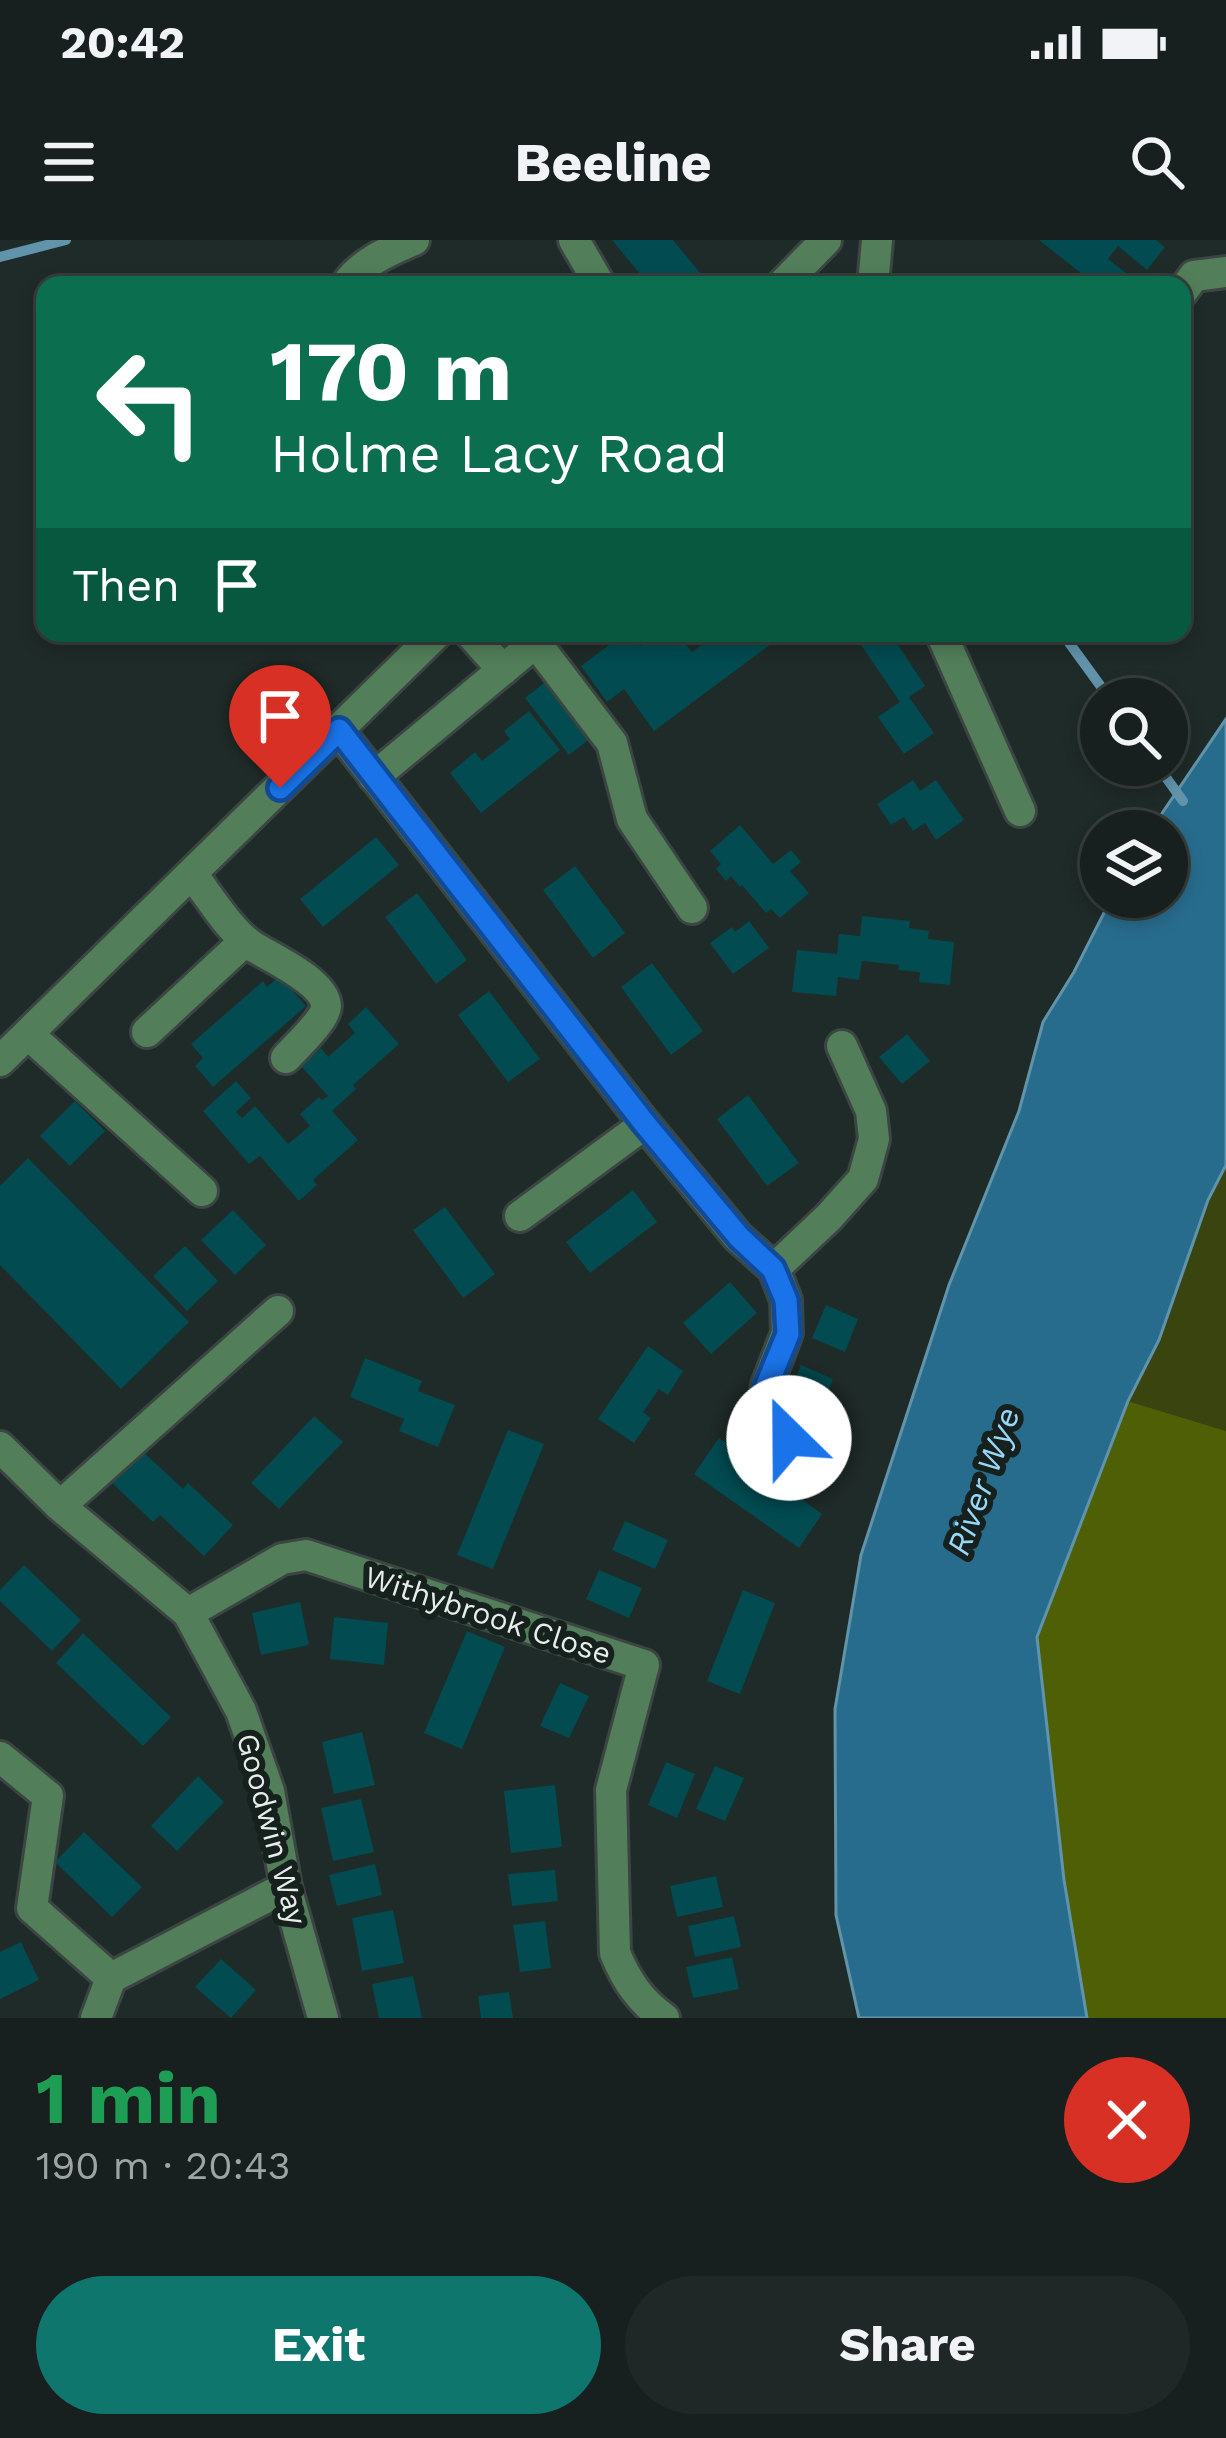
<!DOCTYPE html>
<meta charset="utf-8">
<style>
body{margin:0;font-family:"Work Sans",sans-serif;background:#202827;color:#f1f3f6;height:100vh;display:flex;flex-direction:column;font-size:45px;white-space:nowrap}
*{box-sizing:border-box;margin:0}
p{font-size:39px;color:#9ea3a4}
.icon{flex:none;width:66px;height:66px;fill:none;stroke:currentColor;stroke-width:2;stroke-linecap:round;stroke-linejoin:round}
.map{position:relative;height:1778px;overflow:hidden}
.sheet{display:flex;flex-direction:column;background:#17201e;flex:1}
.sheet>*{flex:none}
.hud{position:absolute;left:36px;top:36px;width:1155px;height:366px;border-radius:24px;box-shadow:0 6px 18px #0003,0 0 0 3px #363e3c;background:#0b6e4f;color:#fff;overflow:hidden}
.controls{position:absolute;left:1080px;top:438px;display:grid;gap:24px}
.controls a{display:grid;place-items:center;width:108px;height:108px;border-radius:50%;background:#17201e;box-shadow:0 6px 18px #0003,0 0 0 3px #363e3c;font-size:60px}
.pin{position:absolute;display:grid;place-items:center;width:102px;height:102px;color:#fff;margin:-123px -51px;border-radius:50% 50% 50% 0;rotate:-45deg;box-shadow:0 0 12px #0007}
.pin .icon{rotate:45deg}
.me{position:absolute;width:132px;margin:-66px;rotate:337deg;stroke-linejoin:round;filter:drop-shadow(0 0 9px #0008)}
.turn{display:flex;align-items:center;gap:42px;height:252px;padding:0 36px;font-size:54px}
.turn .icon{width:156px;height:156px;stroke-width:2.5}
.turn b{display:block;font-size:84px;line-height:102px}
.then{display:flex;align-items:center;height:114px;padding:0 36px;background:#0003;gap:24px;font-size:45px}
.round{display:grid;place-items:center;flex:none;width:126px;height:126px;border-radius:63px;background:#202827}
.summary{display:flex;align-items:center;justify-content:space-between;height:204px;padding:0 36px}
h1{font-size:72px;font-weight:700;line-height:90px;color:#1e9e55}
.cta{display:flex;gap:24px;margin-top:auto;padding:24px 36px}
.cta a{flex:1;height:138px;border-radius:72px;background:#0f766e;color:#fff;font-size:48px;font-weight:700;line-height:138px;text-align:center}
.cta a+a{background:#202827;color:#f1f3f6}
.status{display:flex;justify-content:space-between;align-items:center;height:84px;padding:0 60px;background:#17201e;direction:ltr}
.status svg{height:33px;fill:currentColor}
header{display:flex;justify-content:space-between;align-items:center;height:156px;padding:0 36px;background:#17201e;font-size:54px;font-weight:700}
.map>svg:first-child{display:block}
.green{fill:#39440f}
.forest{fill:#4f5f06}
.water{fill:#286c8d;stroke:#6193aa;stroke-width:3}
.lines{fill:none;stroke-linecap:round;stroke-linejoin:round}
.stream{stroke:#6193aa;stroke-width:10}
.building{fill:#014b51}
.minor-casing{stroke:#3b4643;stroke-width:36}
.minor{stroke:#527e59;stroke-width:30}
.route-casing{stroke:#114b97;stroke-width:30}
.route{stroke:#1a73e8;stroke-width:21}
.labels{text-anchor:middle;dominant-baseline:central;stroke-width:12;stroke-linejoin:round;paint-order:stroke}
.street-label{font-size:30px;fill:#e6eeec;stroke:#16211e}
.water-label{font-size:33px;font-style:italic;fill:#97d8fa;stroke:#16211e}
</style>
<div class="status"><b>20:42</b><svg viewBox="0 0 49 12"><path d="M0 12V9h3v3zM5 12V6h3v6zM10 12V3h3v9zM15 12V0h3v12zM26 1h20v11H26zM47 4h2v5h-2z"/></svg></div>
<header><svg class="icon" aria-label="menu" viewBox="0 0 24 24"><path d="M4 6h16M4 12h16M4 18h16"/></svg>Beeline<svg class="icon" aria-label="search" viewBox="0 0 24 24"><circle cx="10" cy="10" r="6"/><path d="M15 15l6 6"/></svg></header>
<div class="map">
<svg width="1226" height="1778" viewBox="0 0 1226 1778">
<rect width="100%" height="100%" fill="#1f2b28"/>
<path class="green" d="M 1226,925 L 1226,1191 L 1128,1161 L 1159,1100 L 1208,960 Z"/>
<path class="forest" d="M 1128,1161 L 1226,1191 L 1226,1778 L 1087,1778 L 1064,1640 L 1037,1397 Z"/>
<path class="water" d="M 1226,479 L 1226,925 L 1208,960 L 1159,1100 L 1128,1161 L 1037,1397 L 1064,1640 L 1087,1778 L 859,1778 L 836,1675 L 835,1469 L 861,1315 L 949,1045 L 1019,871 L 1043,782 L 1074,732 L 1112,657 L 1167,657 L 1167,591 L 1150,591 Z"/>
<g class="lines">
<path class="stream" d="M 0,17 L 66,0
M 811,42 L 814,45
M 1062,393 L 1110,459
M 1157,525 L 1183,561"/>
</g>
<path class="building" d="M 612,0 L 673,0 L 710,45 L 649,45 Z
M 1039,0 L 1156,0 L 1165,7 L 1147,30 L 1118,6 L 1108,19 L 1141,45 L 1096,45 Z
M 625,393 L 631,393 L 640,406 L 658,393 L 677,393 L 692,412 L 718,393 L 786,393 L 654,491 L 624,449 L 607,462 L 581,426 Z
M 853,393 L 890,393 L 925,446 L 909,457 L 934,493 L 904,514 L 878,477 L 900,462 Z
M 548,440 L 592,497 L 569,515 L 525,458 Z
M 529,471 L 560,510 L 481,573 L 450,533 L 475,512 L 482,521 L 510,499 L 504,491 Z
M 913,540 L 920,551 L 936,540 L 964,580 L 936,600 L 925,583 L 913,591 L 904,577 L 891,585 L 877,564 Z
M 740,585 L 773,624 L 791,610 L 801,622 L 790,631 L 809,653 L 780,678 L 771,669 L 766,673 L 742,645 L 740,647 L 731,636 L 726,641 L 716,629 L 721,624 L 710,611 Z
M 376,597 L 399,625 L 323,687 L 300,659 Z
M 575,626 L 625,693 L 593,718 L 543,650 Z
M 417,653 L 467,720 L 436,744 L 385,677 Z
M 862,676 L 910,681 L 909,688 L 929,691 L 928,699 L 954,702 L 950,745 L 919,742 L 920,732 L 898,730 L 899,725 L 862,721 L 859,740 L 838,737 L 836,756 L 792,752 L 797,710 L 837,714 L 839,694 L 860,696 Z
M 749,681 L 769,708 L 733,734 L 710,703 L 732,687 L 735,692 Z
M 652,723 L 703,791 L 671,815 L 621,747 Z
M 280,736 L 306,766 L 213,847 L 195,826 L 203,818 L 191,804 L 263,741 L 267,747 Z
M 489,751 L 540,819 L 508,842 L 458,775 Z
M 366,767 L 399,804 L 353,845 L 356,849 L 332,871 L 358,900 L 313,940 L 317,945 L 299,961 L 260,916 L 249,924 L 203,871 L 236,841 L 251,858 L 236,872 L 242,878 L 255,866 L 288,904 L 310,886 L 300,874 L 319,857 L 322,860 L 328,856 L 301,826 L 321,808 L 328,817 L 355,793 L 348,784 Z
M 907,794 L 930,821 L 902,844 L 879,817 Z
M 748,855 L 799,923 L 767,946 L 717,879 Z
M 75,861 L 105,891 L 70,926 L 40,896 Z
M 28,918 L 189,1082 L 121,1149 L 0,1025 L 0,946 Z
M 633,950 L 657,982 L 590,1033 L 566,1002 Z
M 445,967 L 495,1034 L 463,1058 L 413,990 Z
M 233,970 L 266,1005 L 235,1035 L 201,1000 Z
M 185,1006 L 218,1041 L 187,1071 L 153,1036 Z
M 730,1042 L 757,1073 L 711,1114 L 683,1083 Z
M 826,1065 L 858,1079 L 845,1112 L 812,1098 Z
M 648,1106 L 683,1131 L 668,1155 L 659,1149 L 643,1172 L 651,1178 L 634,1203 L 598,1179 Z
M 365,1118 L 422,1141 L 418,1151 L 455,1165 L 438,1207 L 399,1191 L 404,1179 L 350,1157 Z
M 801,1125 L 833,1139 L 820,1172 L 787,1158 Z
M 314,1176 L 343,1202 L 279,1269 L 251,1243 Z
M 508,1190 L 544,1204 L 493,1329 L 457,1315 Z
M 719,1198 L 753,1222 L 755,1218 L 794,1245 L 790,1251 L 822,1274 L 799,1308 L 694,1234 Z
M 140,1209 L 183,1249 L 188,1243 L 233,1285 L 204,1316 L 160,1275 L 153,1282 L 110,1241 Z
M 625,1281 L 668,1300 L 655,1329 L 612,1310 Z
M 24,1325 L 81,1380 L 52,1411 L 0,1361 L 0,1350 Z
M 599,1330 L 642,1348 L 629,1378 L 586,1359 Z
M 743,1350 L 775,1363 L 740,1454 L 707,1441 Z
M 300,1362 L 309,1405 L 261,1415 L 252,1373 Z
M 334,1377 L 388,1383 L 384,1425 L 330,1419 Z
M 467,1391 L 505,1407 L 462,1509 L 424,1493 Z
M 83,1393 L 171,1477 L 143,1506 L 56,1423 Z
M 560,1443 L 589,1456 L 569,1498 L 540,1486 Z
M 362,1492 L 375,1545 L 334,1554 L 322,1502 Z
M 666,1522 L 695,1534 L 677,1578 L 648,1565 Z
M 715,1526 L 744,1538 L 725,1581 L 696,1569 Z
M 198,1536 L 224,1562 L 177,1611 L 151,1586 Z
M 555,1545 L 562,1607 L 511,1613 L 504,1551 Z
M 361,1559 L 374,1612 L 333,1621 L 321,1568 Z
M 84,1592 L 142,1647 L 112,1677 L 55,1622 Z
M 375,1624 L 382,1655 L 337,1666 L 329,1635 Z
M 555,1630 L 558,1661 L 512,1666 L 508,1634 Z
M 716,1636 L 723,1667 L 677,1677 L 670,1646 Z
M 393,1670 L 404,1723 L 362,1731 L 352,1678 Z
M 734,1676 L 741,1707 L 695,1717 L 688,1686 Z
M 545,1681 L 551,1728 L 520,1732 L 513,1685 Z
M 21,1702 L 39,1740 L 0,1759 L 0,1712 Z
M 732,1717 L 739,1749 L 693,1758 L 686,1727 Z
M 221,1719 L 256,1750 L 231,1778 L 195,1747 Z
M 413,1736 L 422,1778 L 379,1778 L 372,1744 Z
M 509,1752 L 513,1778 L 481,1778 L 478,1756 Z"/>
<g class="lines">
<defs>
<path id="minor" d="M 574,0 L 600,45
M 346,45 C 362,22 389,11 414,0
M 782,45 L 826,0
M 873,45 L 877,0
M 1182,52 L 1194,36 L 1226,32
M 470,393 L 503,430
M 941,393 L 1020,571
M 536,403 L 612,503 L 632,579 L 692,668
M 339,491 L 645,884 L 738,997 L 774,1029 L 786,1060 L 787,1093 L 767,1145 L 764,1164 L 814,1231
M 374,537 L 547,393
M 192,634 C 209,656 231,693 254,707 C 272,718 325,742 326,766 C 326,779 296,807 286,818
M 147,792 L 245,701
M 28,794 L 202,951
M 0,821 L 437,393
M 520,976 L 645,884
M 774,1029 L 829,977 L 863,939 L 874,899 L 871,871 L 842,806
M 0,1207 L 60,1266 L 188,1373 L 241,1471 L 269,1551 L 286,1647 L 323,1778
M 60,1266 L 278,1071
M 188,1373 L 282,1319 L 306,1315 L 644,1425 L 611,1550 L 615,1713 C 626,1740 640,1761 664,1778
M 0,1517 L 48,1556 L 32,1668 L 111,1738 L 286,1647
M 96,1778 L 111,1738"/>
</defs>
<use href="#minor" class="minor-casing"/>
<use href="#minor" class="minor"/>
</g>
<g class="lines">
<defs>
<path id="route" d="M 280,548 L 339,490 L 645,884 L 739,997 L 773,1029 L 786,1060 L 788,1094 L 767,1145 L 764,1164 L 789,1198"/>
</defs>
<use href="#route" class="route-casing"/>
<use href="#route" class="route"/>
</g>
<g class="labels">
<g class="street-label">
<text transform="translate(488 1375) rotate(18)">Withybrook Close</text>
<text transform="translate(272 1589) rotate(75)">Goodwin Way</text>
</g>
<g class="water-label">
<text transform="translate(983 1241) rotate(-70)">River Wye</text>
</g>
</g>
</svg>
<div class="controls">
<a><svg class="icon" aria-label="search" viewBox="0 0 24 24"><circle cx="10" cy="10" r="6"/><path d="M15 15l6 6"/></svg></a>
<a><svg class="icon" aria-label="layers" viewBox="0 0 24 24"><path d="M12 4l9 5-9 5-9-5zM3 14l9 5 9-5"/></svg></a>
</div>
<div class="pin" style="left:280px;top:548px;background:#d93025"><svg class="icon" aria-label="arrive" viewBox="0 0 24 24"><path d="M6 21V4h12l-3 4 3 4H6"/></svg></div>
<svg class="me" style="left:789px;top:1198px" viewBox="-20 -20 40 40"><circle r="19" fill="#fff"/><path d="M0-13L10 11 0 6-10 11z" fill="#1a73e8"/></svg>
<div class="hud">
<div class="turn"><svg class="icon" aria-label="left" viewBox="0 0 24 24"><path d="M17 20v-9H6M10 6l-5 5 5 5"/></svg><div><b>170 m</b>Holme Lacy Road</div></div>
<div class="then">Then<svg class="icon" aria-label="arrive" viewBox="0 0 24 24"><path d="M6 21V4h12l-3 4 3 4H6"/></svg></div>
</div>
</div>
<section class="sheet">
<div class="summary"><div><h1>1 min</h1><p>190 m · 20:43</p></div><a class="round" style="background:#d93025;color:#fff"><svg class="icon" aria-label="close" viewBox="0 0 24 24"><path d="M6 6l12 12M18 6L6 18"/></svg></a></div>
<div class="cta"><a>Exit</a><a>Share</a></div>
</section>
